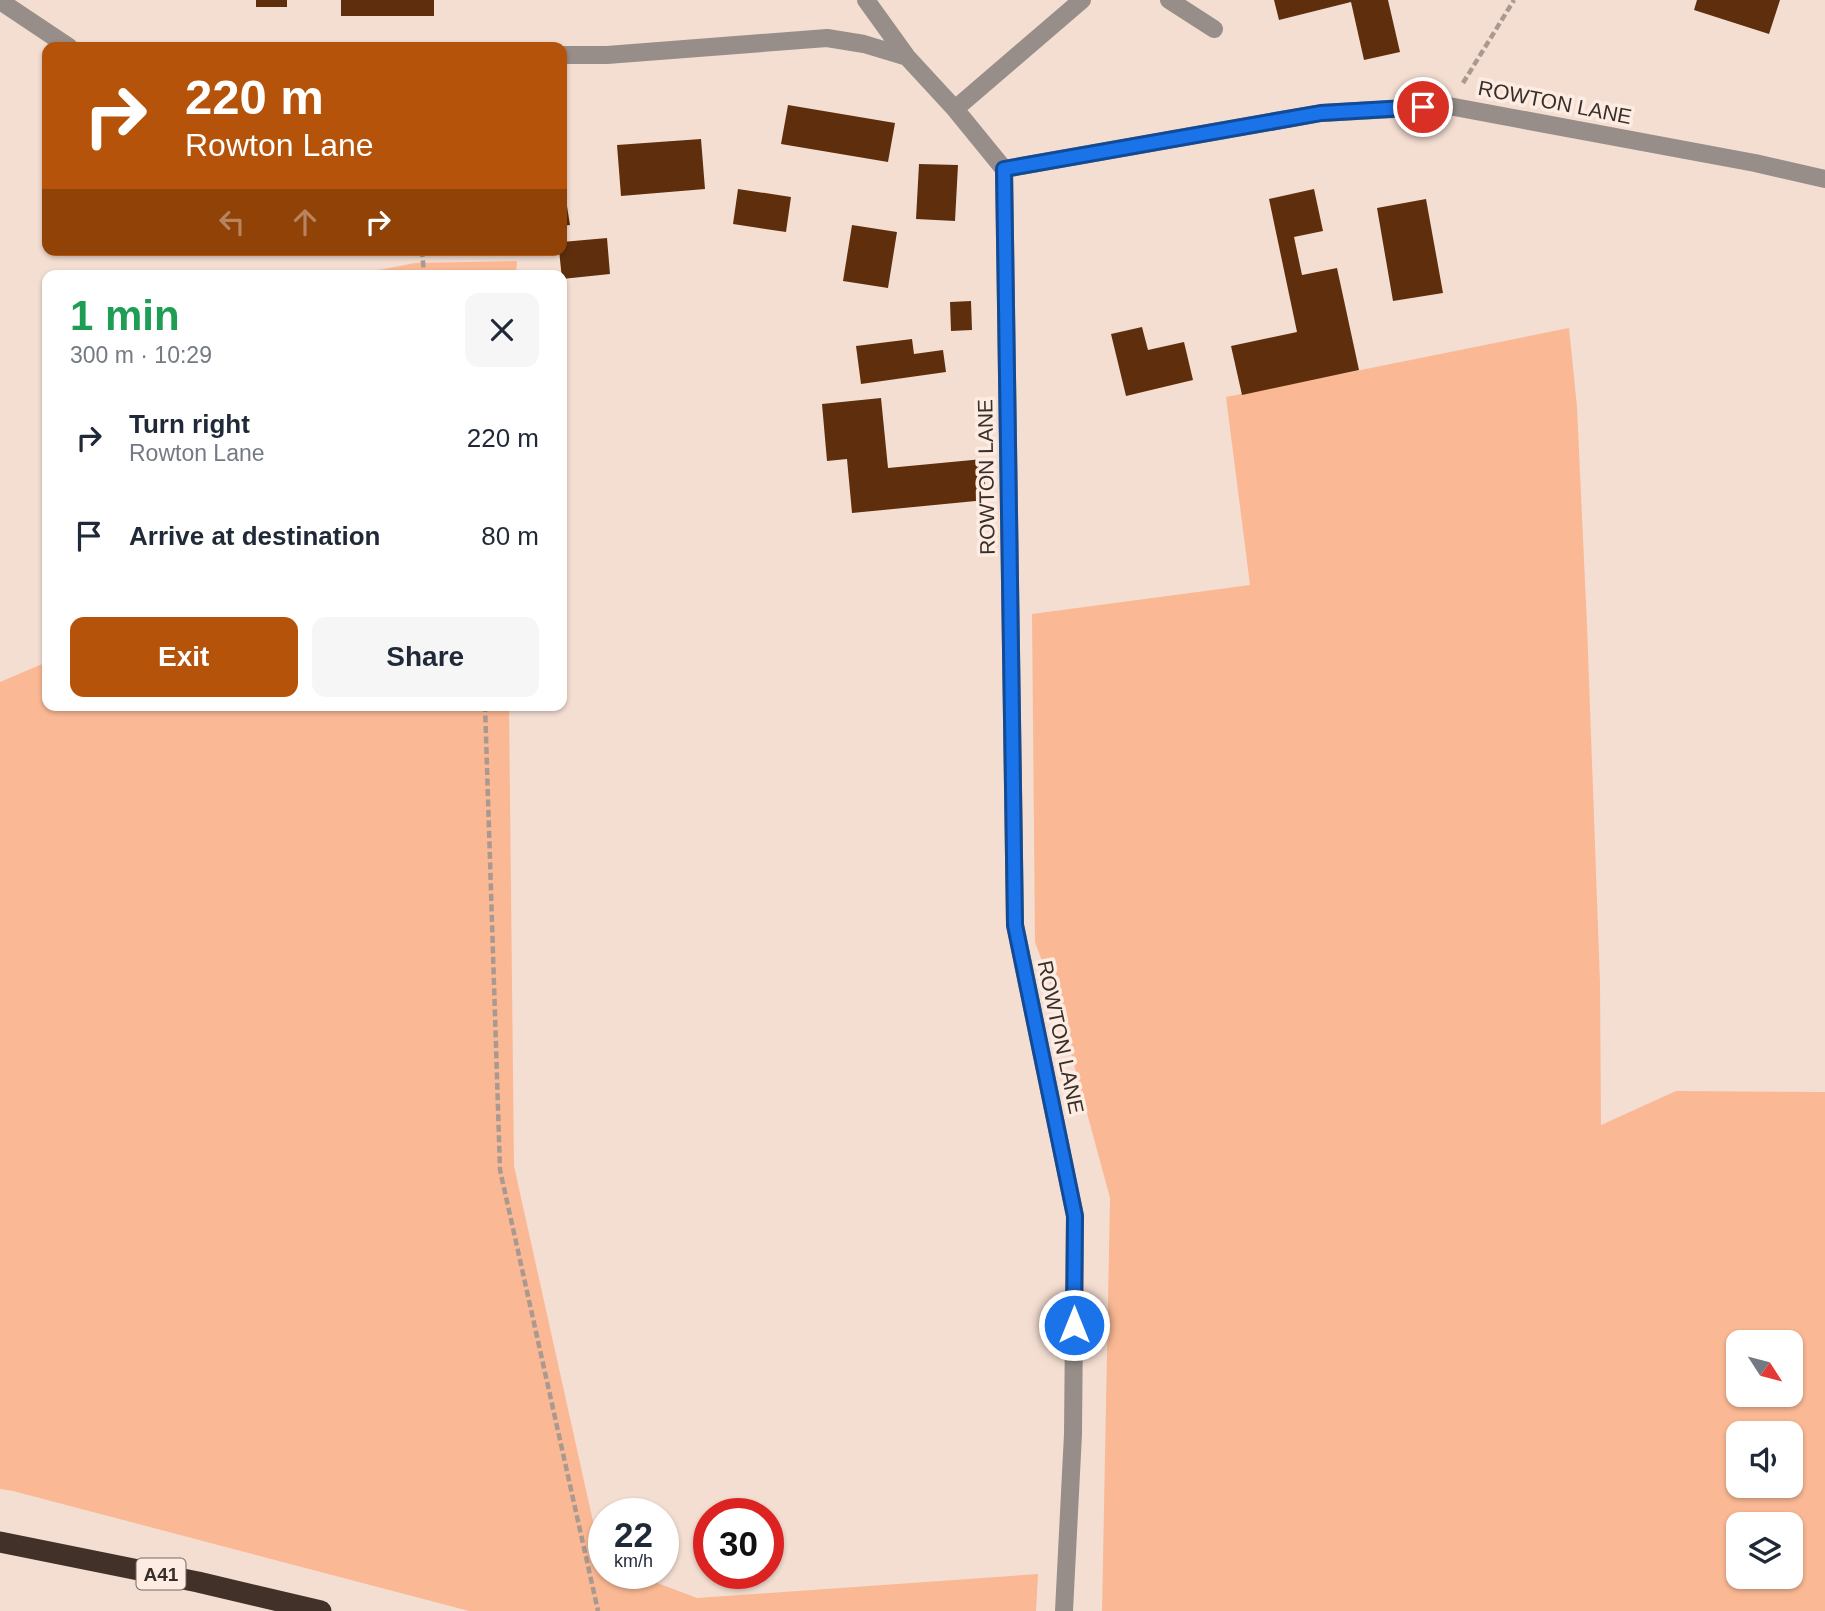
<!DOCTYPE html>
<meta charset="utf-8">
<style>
body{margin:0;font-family:Helvetica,sans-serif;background:#f6f6f7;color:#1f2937;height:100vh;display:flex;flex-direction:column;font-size:26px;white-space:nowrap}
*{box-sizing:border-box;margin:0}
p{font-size:23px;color:#747a83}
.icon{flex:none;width:38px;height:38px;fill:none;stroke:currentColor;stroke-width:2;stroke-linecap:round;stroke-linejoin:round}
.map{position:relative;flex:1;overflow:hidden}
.sheet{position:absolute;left:42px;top:270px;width:525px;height:441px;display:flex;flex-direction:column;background:#fff;border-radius:14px;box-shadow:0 2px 5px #0004}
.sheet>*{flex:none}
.top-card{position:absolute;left:42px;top:42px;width:525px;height:214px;border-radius:14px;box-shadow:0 2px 5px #0004;background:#b45309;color:#fff;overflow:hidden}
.needle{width:46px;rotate:126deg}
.fabs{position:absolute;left:1726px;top:1330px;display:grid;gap:14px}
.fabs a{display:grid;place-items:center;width:77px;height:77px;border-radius:14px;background:#fff;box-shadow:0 2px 5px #0004;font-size:35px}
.speed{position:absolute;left:588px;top:1498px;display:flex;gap:14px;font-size:35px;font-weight:700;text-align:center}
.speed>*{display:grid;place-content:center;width:91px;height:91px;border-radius:50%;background:#fff;box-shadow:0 2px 5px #0004;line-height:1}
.speed small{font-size:18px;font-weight:400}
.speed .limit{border:10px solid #d22;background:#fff;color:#111}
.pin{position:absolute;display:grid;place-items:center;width:60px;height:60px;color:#fff;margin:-30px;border:4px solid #fff;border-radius:50%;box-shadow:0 2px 7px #0007}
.me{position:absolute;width:77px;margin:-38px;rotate:0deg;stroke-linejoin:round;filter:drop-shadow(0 0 5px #0008)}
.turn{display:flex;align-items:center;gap:24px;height:147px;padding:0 28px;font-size:32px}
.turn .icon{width:91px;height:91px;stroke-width:2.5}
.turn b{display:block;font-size:49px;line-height:60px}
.lanes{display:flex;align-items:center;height:66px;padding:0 28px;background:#0003;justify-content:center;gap:35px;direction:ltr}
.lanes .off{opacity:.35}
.round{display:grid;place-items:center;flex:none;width:74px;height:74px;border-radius:14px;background:#f6f6f7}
.overview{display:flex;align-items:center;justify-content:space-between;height:119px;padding:0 28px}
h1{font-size:42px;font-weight:600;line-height:52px;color:#1e9e55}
.button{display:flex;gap:14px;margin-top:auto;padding:14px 28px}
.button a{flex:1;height:80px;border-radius:14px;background:#b45309;color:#fff;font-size:28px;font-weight:600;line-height:80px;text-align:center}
.button a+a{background:#f6f6f7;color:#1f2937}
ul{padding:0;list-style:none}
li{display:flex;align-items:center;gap:21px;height:98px;padding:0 28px}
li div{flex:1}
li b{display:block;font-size:26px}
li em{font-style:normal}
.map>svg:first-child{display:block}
.green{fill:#fab994;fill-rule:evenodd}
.building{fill:#5f2f0d}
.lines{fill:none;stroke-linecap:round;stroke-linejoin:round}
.path{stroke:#a99990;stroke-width:4.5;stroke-dasharray:7 3.5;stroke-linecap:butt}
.minor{stroke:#978e89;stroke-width:18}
.highway{stroke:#413128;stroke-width:21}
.route-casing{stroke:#114b97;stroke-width:18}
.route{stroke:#1a73e8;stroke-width:12}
.labels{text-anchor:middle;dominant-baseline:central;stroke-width:7;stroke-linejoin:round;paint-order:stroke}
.shield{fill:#feece3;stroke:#736862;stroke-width:2}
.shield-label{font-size:19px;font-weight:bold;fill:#372f2a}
.street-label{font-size:21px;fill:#372f2a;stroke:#feece3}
</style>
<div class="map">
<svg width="1825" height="1611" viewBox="0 0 1825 1611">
<rect width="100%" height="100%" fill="#f4ded2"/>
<path class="green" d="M 517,261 L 516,275 L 353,275 L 415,263 Z
M 1569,328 L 1577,407 L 1587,625 L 1600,982 L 1601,1125 L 1676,1091 L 1825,1092 L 1825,1611 L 1102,1611 L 1110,1198 L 1057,1002 L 1035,942 L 1032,614 L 1250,585 L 1226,397 ZM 1738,1342 L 1790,1342 L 1790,1395 L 1738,1395 ZM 1738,1433 L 1790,1433 L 1790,1486 L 1738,1486 ZM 1738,1524 L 1790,1524 L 1790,1577 L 1738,1577 Z
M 47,662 L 47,705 L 509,705 L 514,1166 L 602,1562 L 604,1563 L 604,1573 L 631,1573 L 697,1598 L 1038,1574 L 1036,1611 L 469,1611 L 13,1491 L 0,1489 L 0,682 Z"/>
<path class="building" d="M 256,0 L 287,0 L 287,7 L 256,7 Z
M 341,0 L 434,0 L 434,16 L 341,16 Z
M 1274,0 L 1388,0 L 1400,52 L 1364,60 L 1351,2 L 1279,20 Z
M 1697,0 L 1780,0 L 1769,34 L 1694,10 Z
M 788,105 L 895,123 L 888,162 L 781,144 Z
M 701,139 L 705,189 L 621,196 L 617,145 Z
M 919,164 L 958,165 L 955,221 L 916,219 Z
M 562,181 L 563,181 L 570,225 L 562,226 Z
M 738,189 L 791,197 L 786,232 L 733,224 Z
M 1314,189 L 1323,231 L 1294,237 L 1302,275 L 1337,268 L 1359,370 L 1242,395 L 1231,346 L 1297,332 L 1269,199 Z
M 1426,199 L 1443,293 L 1393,301 L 1377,208 Z
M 852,225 L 897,232 L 888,288 L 843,281 Z
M 607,238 L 610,274 L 562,279 L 559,250 L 562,250 L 562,242 Z
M 971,301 L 972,330 L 951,331 L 950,302 Z
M 1142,327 L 1148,350 L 1184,342 L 1193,380 L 1126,396 L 1111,334 Z
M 912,339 L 914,354 L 943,350 L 946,372 L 861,384 L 856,346 Z
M 881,398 L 888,468 L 983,459 L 986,500 L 852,513 L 847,459 L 827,461 L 822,404 Z"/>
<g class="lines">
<path class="path" d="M 1463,83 L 1514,0
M 422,250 L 424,275
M 485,705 L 500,1170 L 598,1611"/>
<path class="minor" d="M 866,0 L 907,57 L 955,109 L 1004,169
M 1169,0 L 1214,29
M 0,1 L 69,47
M 562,55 L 607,55 L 827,38 L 864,44 L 907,57
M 955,109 L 1082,0
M 1004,169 L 1015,925 L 1075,1216 L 1073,1434 L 1064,1611
M 1004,169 L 1321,113 L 1449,106 L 1755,163 L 1825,179"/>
<path class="highway" d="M 0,1542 L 198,1582 L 321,1611"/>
</g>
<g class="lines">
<defs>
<path id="route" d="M 1074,1325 L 1075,1216 L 1015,925 L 1004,169 L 1321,113 L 1423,107"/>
</defs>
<use href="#route" class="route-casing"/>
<use href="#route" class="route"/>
</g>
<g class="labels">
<rect class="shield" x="136.5" y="1558.5" width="49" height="31" rx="5"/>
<g class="shield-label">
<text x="161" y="1574">A41</text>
</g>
<g class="street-label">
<text transform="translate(1555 102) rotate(11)">ROWTON LANE</text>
<text transform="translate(986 477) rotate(-91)">ROWTON LANE</text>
<text transform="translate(1061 1037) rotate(78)">ROWTON LANE</text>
</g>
</g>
</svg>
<div class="fabs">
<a><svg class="needle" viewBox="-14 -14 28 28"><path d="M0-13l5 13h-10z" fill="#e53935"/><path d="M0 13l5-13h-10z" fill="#747a83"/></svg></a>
<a><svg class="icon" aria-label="sound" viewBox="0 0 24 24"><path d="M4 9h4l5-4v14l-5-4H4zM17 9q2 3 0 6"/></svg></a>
<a><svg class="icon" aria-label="layers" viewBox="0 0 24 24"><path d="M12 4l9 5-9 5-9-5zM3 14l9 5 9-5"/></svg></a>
</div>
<div class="speed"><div>22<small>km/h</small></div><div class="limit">30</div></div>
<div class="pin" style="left:1423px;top:107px;background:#d93025"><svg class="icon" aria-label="arrive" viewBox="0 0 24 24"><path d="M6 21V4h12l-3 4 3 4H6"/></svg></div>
<svg class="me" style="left:1074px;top:1325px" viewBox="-20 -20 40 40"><circle r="17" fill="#1a73e8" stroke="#fff" stroke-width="3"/><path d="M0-11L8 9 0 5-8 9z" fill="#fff"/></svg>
<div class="top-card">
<div class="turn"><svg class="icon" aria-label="right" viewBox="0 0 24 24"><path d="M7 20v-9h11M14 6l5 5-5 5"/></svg><div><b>220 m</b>Rowton Lane</div></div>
<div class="lanes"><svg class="icon off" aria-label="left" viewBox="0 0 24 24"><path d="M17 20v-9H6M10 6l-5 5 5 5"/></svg><svg class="icon off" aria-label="ahead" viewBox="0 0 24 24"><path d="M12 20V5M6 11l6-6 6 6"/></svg><svg class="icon" aria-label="right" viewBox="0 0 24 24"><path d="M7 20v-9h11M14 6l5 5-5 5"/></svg></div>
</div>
<section class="sheet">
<div class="overview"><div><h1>1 min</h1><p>300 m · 10:29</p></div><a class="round"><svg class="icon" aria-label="close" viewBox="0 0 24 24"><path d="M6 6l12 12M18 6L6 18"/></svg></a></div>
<ul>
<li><svg class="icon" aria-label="right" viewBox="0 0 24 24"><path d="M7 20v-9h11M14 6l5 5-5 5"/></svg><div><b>Turn right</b><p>Rowton Lane</p></div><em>220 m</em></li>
<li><svg class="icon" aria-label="arrive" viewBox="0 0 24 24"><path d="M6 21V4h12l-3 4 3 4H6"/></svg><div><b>Arrive at destination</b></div><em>80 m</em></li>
</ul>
<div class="button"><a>Exit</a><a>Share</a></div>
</section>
</div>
